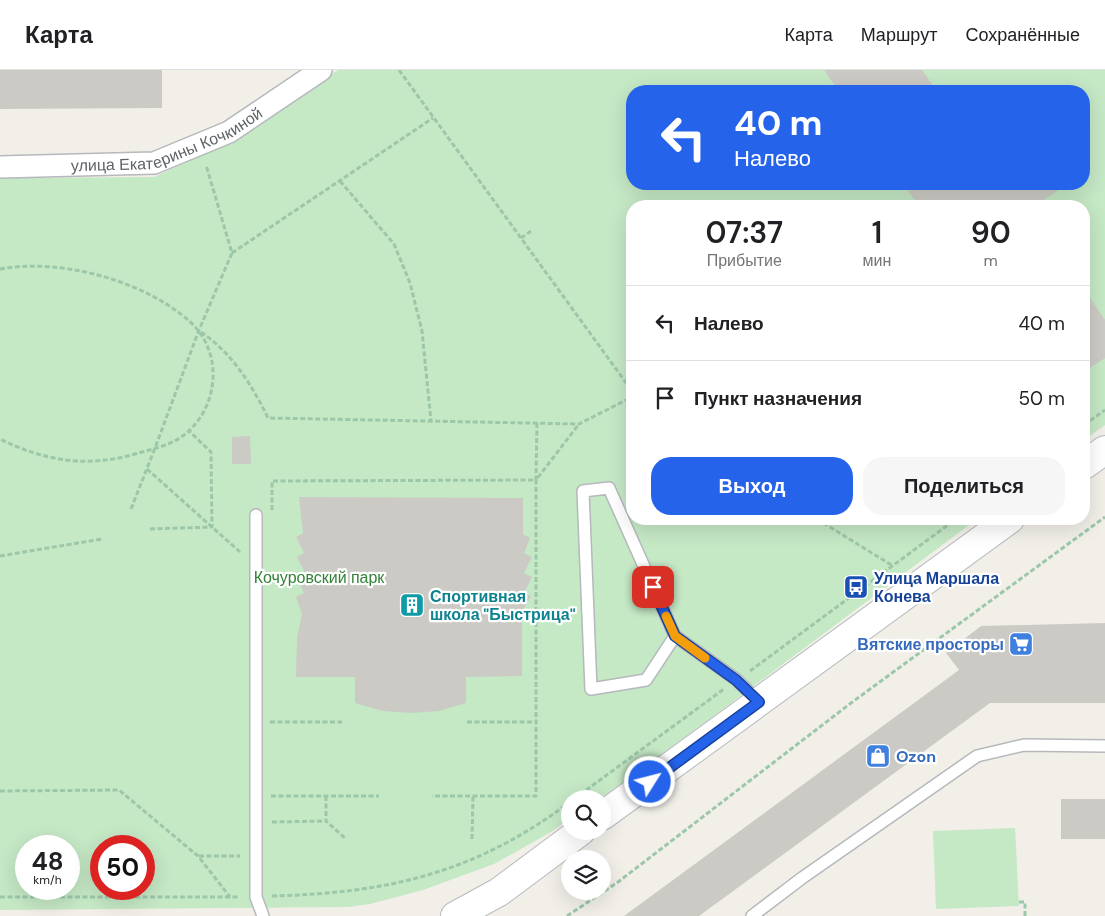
<!DOCTYPE html>
<html lang="ru">
<meta charset="utf-8">
<style>
body{margin:0;font-family:"DM Sans",sans-serif;background:#f6f6f6;color:#202124;height:100vh;display:flex;flex-direction:column;font-size:19px;white-space:nowrap}
*{box-sizing:border-box;margin:0}
p{font-size:16px;color:#757577}
.icon{flex:none;width:28px;height:28px;fill:none;stroke:currentColor;stroke-width:2;stroke-linecap:round;stroke-linejoin:round}
.map{position:relative;flex:1;overflow:hidden}
.side{position:absolute;left:626px;top:130px;width:464px;height:325px;display:flex;flex-direction:column;background:#fff;border-radius:20px;box-shadow:0 5px 20px #0002}
.side>*{flex:none}
.banner{position:absolute;left:626px;top:15px;width:464px;height:105px;border-radius:20px;box-shadow:0 5px 20px #0002;background:#2563eb;color:#fff;overflow:hidden}
.controls{position:absolute;left:561px;top:720px;display:grid;gap:10px}
.controls a{display:grid;place-items:center;width:50px;height:50px;border-radius:50%;background:#fff;box-shadow:0 5px 20px #0002;font-size:25px}
.speed{position:absolute;left:15px;top:765px;display:flex;gap:10px;font-size:25px;font-weight:700;text-align:center}
.speed>*{display:grid;place-content:center;width:65px;height:65px;border-radius:50%;background:#fff;box-shadow:0 5px 20px #0002;line-height:1}
.speed small{font-size:12px;font-weight:400}
.speed .limit{border:8px solid #d22;background:#fff;color:#111}
.pin{position:absolute;display:grid;place-items:center;width:42px;height:42px;color:#fff;margin:-21px;border-radius:10px;box-shadow:0 2px 8px #0006}
.me{position:absolute;width:55px;margin:-28px;rotate:54deg;stroke-linejoin:round;filter:drop-shadow(0 0 4px #0008)}
.turn{display:flex;align-items:center;gap:18px;height:105px;padding:0 25px;font-size:22px}
.turn .icon{width:65px;height:65px;stroke-width:2.5}
.turn b{display:block;font-size:35px;line-height:42px}
.eta{display:flex;justify-content:space-evenly;align-items:center;height:85px;text-align:center}
.eta b{font-size:30px;font-weight:600;line-height:35px}
.cta{display:flex;gap:10px;margin-top:auto;padding:10px 25px}
.cta a{flex:1;height:58px;border-radius:20px;background:#2563eb;color:#fff;font-size:20px;font-weight:600;line-height:58px;text-align:center}
.cta a+a{background:#f6f6f6;color:#202124}
ul{padding:0;list-style:none}
li{display:flex;align-items:center;gap:15px;height:75px;padding:0 25px;border-top:1px solid #e0e0e0}
li div{flex:1}
li b{display:block;font-size:19px}
li em{font-style:normal}
header{display:flex;align-items:center;gap:30px;box-sizing:border-box;height:70px;padding:0 25px;background:#fff;border-bottom:1px solid #e0e0e0}
header strong{font-size:24px}
nav{display:flex;gap:28px;margin-inline-start:auto;font-size:18px}
.map>svg:first-child{display:block}
.green{fill:#c5e8c5;fill-rule:evenodd}
.building{fill:#cccac5}
.lines{fill:none;stroke-linecap:round;stroke-linejoin:round}
.lane-casing{stroke:#b5b8bc;stroke-width:14}
.street-casing{stroke:#b5b8bc;stroke-width:24}
.secondary-casing{stroke:#b6babf;stroke-width:30}
.path{stroke:#9cc7a9;stroke-width:3;stroke-dasharray:5 2.5;stroke-linecap:butt}
.lane{stroke:#fff;stroke-width:11}
.street{stroke:#fff;stroke-width:21}
.secondary{stroke:#fff;stroke-width:28}
.route-casing{stroke:#184099;stroke-width:12}
.route{stroke:#2563eb;stroke-width:9}
.slow{stroke:#f59e0b;stroke-width:9}
.labels{text-anchor:middle;dominant-baseline:central;stroke-width:4.5;stroke-linejoin:round;paint-order:stroke}
.street-label{font-size:16px;fill:#5f6368;stroke:#fff}
.park-label{font-size:16px;fill:#348238;stroke:#fff}
.transit-label{font-size:16px;font-weight:bold;fill:#164399;stroke:#fff;text-anchor:start}
.culture-label{font-size:16px;font-weight:bold;fill:#0d838f;stroke:#fff;text-anchor:start}
.shop-label{font-size:16px;font-weight:bold;fill:#366cbe;stroke:#fff;text-anchor:end}
</style>
<header>
<strong>Карта</strong>
<nav><a>Карта</a><a>Маршрут</a><a>Сохранённые</a></nav>
</header>
<div class="map">
<svg width="1105" height="846" viewBox="0 0 1105 846">
<rect width="100%" height="100%" fill="#f1efe8"/>
<path class="green" d="M 338,0 L 1105,0 L 1105,355 L 1084,370 L 1084,136 L 632,136 L 632,449 L 977,449 L 676,674 L 599,729 L 570,729 L 570,749 L 551,762 L 494,794 L 423,820 L 370,834 L 348,837 L 0,840 L 0,108 L 154,107 L 226,74 ZM 632,21 L 1084,21 L 1084,114 L 632,114 ZM 26,776 L 69,776 L 69,819 L 26,819 ZM 101,776 L 144,776 L 144,819 L 101,819 Z
M 1015,758 L 1019,836 L 936,839 L 933,761 Z"/>
<path class="building" d="M 0,0 L 162,0 L 162,38 L 0,39 Z
M 824,0 L 922,0 L 937,21 L 839,21 Z
M 918,114 L 1067,114 L 1035,136 L 919,136 L 908,121 Z
M 1084,219 L 1105,250 L 1105,288 L 1084,302 Z
M 250,366 L 251,394 L 232,394 L 232,367 Z
M 299,427 L 523,428 L 523,464 L 530,468 L 524,483 L 532,487 L 524,503 L 532,507 L 524,523 L 531,526 L 522,542 L 522,606 L 466,607 L 466,633 L 439,641 L 411,643 L 383,641 L 355,633 L 355,607 L 296,607 L 297,568 L 302,544 L 296,527 L 304,523 L 297,507 L 305,503 L 297,487 L 304,483 L 296,467 L 303,463 Z
M 1105,553 L 1105,633 L 990,633 L 699,846 L 624,846 L 959,600 L 946,583 L 981,556 Z
M 1061,729 L 1105,729 L 1105,769 L 1061,769 Z"/>
<g class="lines">
<defs>
<path id="lane" d="M 256,445 L 256,827 L 263,846
M 675,566 L 646,610 L 591,619 L 583,421 L 609,418 L 675,566 L 737,610 L 759,632
M 752,846 L 802,808 L 977,686 L 1024,675 L 1105,676"/>
<g id="street">
<path id="s1" d="M 0,97 L 154,93 L 229,62 L 321,0"/>
</g>
<path id="secondary" d="M 1084,395 L 1105,380
M 602,746 L 1010,449
M 455,846 L 499,822 L 581,761"/>
</defs>
<use href="#lane" class="lane-casing"/>
<use href="#street" class="street-casing"/>
<use href="#secondary" class="secondary-casing"/>
<path class="path" d="M 399,0 L 632,321
M 340,111 L 394,174 L 410,213 L 422,261 L 431,351
M 521,168 L 531,161
M 232,183 L 433,48
M 0,199 C 60,188 142,210 188,250 C 224,280 220,337 184,365 C 170,376 152,379 135,384 C 86,398 45,391 0,369
M 201,262 C 232,283 252,315 268,348 L 579,354 L 632,327
M 537,353 L 536,410 L 579,354
M 1084,355 L 1105,340
M 147,399 L 240,482
M 131,439 L 155,378 L 199,260 L 232,183 L 206,95
M 272,440 L 272,411 L 536,410 L 536,726 L 432,726
M 817,449 L 893,496
M 150,459 L 212,457 L 211,382 L 189,361
M 0,486 L 102,469
M 750,601 L 956,449
M 270,652 L 342,652
M 467,652 L 536,652
M 0,721 L 119,720 L 198,786 L 230,827
M 271,726 L 379,726
M 326,726 L 326,751 L 345,768
M 574,729 L 724,619
M 272,752 L 326,751
M 472,769 L 473,726
M 199,786 L 240,786
M 272,826 C 389,823 475,803 570,732
M 0,827 L 240,827
M 1019,832 L 1025,832 L 1025,846
M 567,846 L 618,812 L 851,633 L 1105,447"/>
<use href="#lane" class="lane"/>
<use href="#street" class="street"/>
<use href="#secondary" class="secondary"/>
</g>
<g class="lines">
<defs>
<path id="route" d="M 650,712 L 759,632 L 736,610 L 675,566 L 653,517"/>
</defs>
<use href="#route" class="route-casing"/>
<use href="#route" class="route"/>
<path class="slow" d="M 666,546 L 675,566 L 705,588"/>
</g>
<defs>
<symbol id="bus-square" viewBox="-11 -11 22 22"><rect x="-9" y="-9" width="18" height="18" rx="4" fill="#1a4fb4" stroke="#fff"/><path d="M-5-6H5V4H4V6H2V4H-2V6H-4V4H-5ZM-3.5-4V0h7V-4ZM-3.5 1.2v1.5H-2V1.2ZM2 1.2v1.5H3.5V1.2Z" fill="#fff"/></symbol>
<symbol id="building-square" viewBox="-11 -11 22 22"><rect x="-9" y="-9" width="18" height="18" rx="4" fill="#0f9aa8" stroke="#fff"/><path d="M-4-6H4V6H1V3H-1V6H-4ZM-2.5-4.3h1.7v1.8h-1.7ZM.8-4.3h1.7v1.8H.8ZM-2.5-1h1.7V.8h-1.7ZM.8-1h1.7V.8H.8Z" fill="#fff"/></symbol>
<symbol id="supermarket-square" viewBox="-11 -11 22 22"><rect x="-9" y="-9" width="18" height="18" rx="4" fill="#3f7fe0" stroke="#fff"/><path d="M-6-5.5h2.5l.6 2H6L4.5 2H-2.5L-4.4-4H-6ZM-1.5 3.2a1.3 1.3 0 1 0 .1 0ZM3 3.2a1.3 1.3 0 1 0 .1 0Z" fill="#fff"/></symbol>
<symbol id="shop-square" viewBox="-11 -11 22 22"><rect x="-9" y="-9" width="18" height="18" rx="4" fill="#3f7fe0" stroke="#fff"/><path d="M-5-2.5h2.3a2.7 3.5 0 0 1 5.4 0H5L5.5 6h-11ZM-1.5-2.5h3a1.5 2.3 0 0 0-3 0Z" fill="#fff"/></symbol>
</defs>
<g fill-rule="evenodd">
<use href="#bus-square" x="842" y="503" width="28" height="28"/>
<use href="#building-square" x="398" y="521" width="28" height="28"/>
<use href="#supermarket-square" x="1007" y="560" width="28" height="28"/>
<use href="#shop-square" x="864" y="672" width="28" height="28"/>
</g>
<g class="labels">
<g class="street-label">
<text stroke="none"><textPath href="#s1" startOffset="172">улица Екатерины Кочкиной</textPath></text>
</g>
<g class="park-label">
<text x="319" y="507">Кочуровский парк</text>
</g>
<g class="transit-label">
<text x="874" y="508">Улица Маршала<tspan x="874" dy="18">Конева</tspan></text>
</g>
<g class="culture-label">
<text x="430" y="526">Спортивная<tspan x="430" dy="18">школа "Быстрица"</tspan></text>
</g>
<g class="shop-label">
<text x="1004" y="574">Вятские просторы</text>
<text x="896" y="686" text-anchor="start">Ozon</text>
</g>
</g>
</svg>
<div class="controls">
<a><svg class="icon" aria-label="search" viewBox="0 0 24 24"><circle cx="10" cy="10" r="6"/><path d="M15 15l6 6"/></svg></a>
<a><svg class="icon" aria-label="layers" viewBox="0 0 24 24"><path d="M12 4l9 5-9 5-9-5zM3 14l9 5 9-5"/></svg></a>
</div>
<div class="speed"><div>48<small>km/h</small></div><div class="limit">50</div></div>
<div class="pin" style="left:653px;top:517px;background:#d93025"><svg class="icon" aria-label="arrive" viewBox="0 0 24 24"><path d="M6 21V4h12l-3 4 3 4H6"/></svg></div>
<svg class="me" style="left:650px;top:712px" viewBox="-20 -20 40 40"><circle r="17" fill="#2563eb" stroke="#fff" stroke-width="3"/><path d="M0-11L8 9 0 5-8 9z" fill="#fff"/></svg>
<div class="banner">
<div class="turn"><svg class="icon" aria-label="left" viewBox="0 0 24 24"><path d="M17 20v-9H6M10 6l-5 5 5 5"/></svg><div><b>40 m</b>Налево</div></div>
</div>
<section class="side">
<div class="eta">
<div><b>07:37</b><p>Прибытие</p></div>
<div><b>1</b><p>мин</p></div>
<div><b>90</b><p>m</p></div>
</div>
<ul>
<li><svg class="icon" aria-label="left" viewBox="0 0 24 24"><path d="M17 20v-9H6M10 6l-5 5 5 5"/></svg><div><b>Налево</b></div><em>40 m</em></li>
<li><svg class="icon" aria-label="arrive" viewBox="0 0 24 24"><path d="M6 21V4h12l-3 4 3 4H6"/></svg><div><b>Пункт назначения</b></div><em>50 m</em></li>
</ul>
<div class="cta"><a>Выход</a><a>Поделиться</a></div>
</section>
</div>
